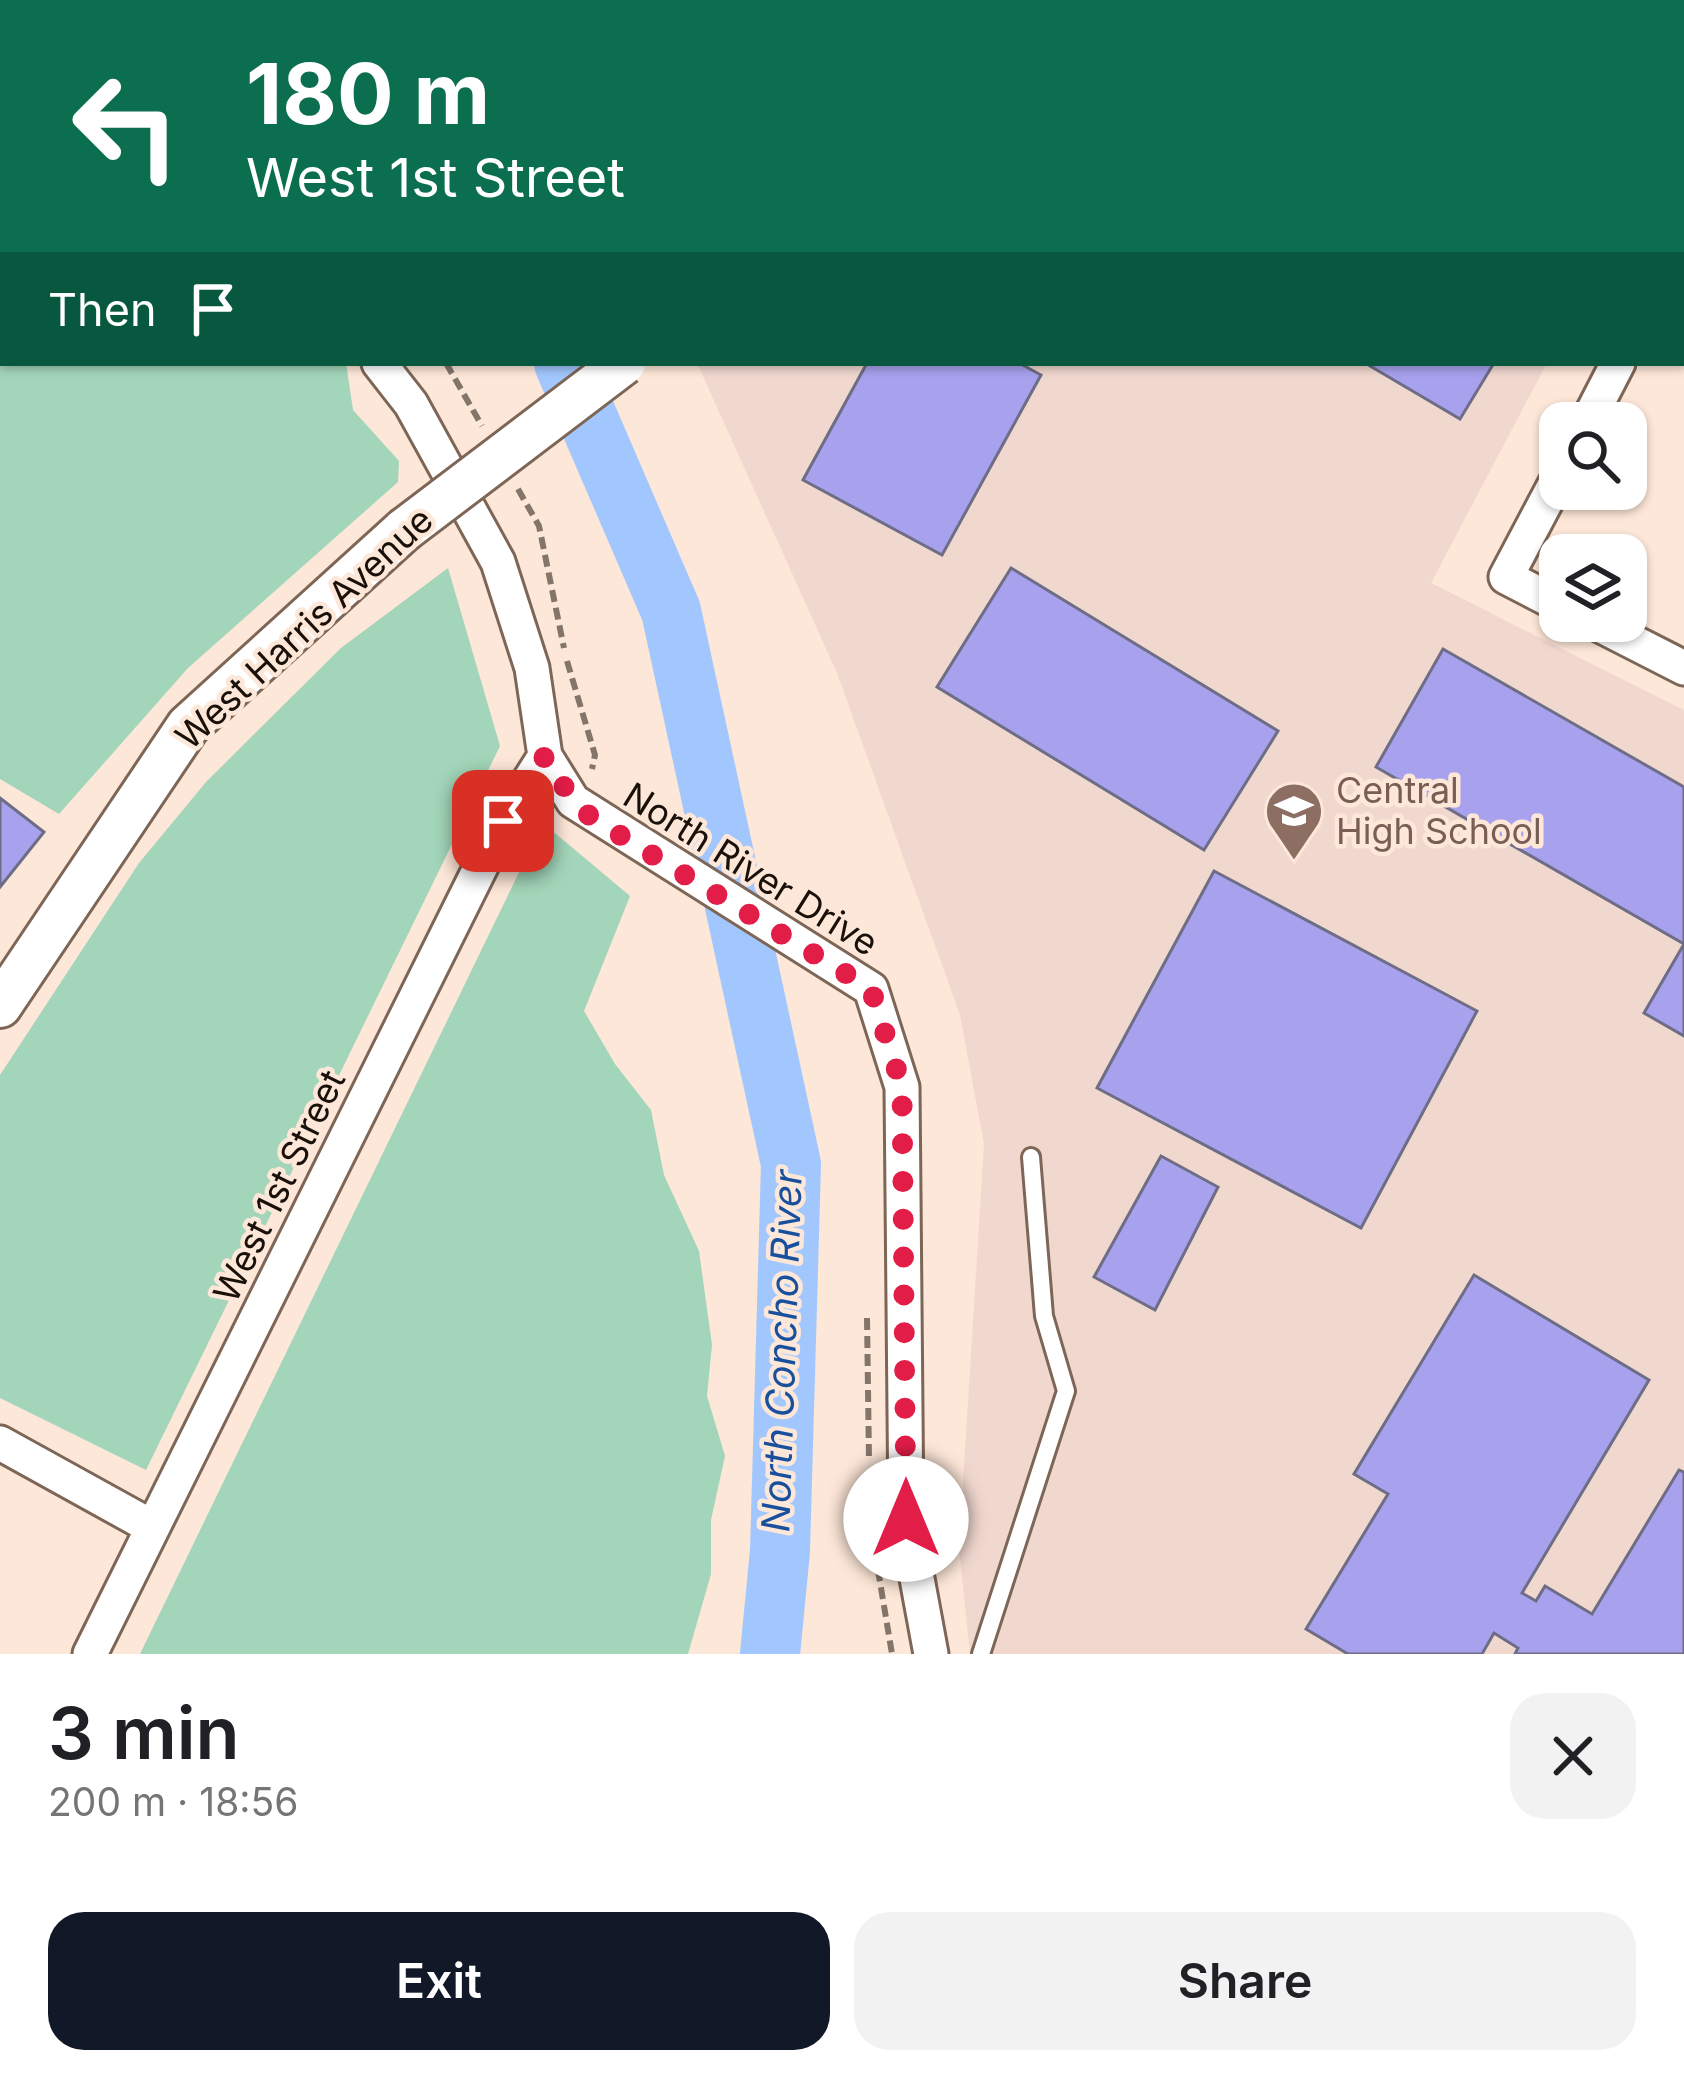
<!DOCTYPE html>
<meta charset="utf-8">
<style>
body{margin:0;font-family:Inter,sans-serif;background:#f2f2f2;color:#202124;height:100vh;display:flex;flex-direction:column;font-size:45px;white-space:nowrap}
*{box-sizing:border-box;margin:0}
p{font-size:39px;color:#757577}
.icon{flex:none;width:66px;height:66px;fill:none;stroke:currentColor;stroke-width:2;stroke-linecap:round;stroke-linejoin:round}
.map{position:relative;height:1654px;overflow:hidden}
.side{display:flex;flex-direction:column;background:#fff;flex:1}
.side>*{flex:none}
.top-card{position:absolute;left:0px;top:0px;width:1686px;height:366px;box-shadow:0 3px 9px #0004;background:#0b6e4f;color:#fff;overflow:hidden}
.controls{position:absolute;left:1539px;top:402px;display:grid;gap:24px}
.controls a{display:grid;place-items:center;width:108px;height:108px;border-radius:24px;background:#fff;box-shadow:0 3px 9px #0004;font-size:60px}
.pin{position:absolute;display:grid;place-items:center;width:102px;height:102px;color:#fff;margin:-51px;border-radius:24px;box-shadow:0 6px 18px #0006}
.me{position:absolute;width:132px;margin:-66px;rotate:0deg;stroke-linejoin:round;filter:drop-shadow(0 0 9px #0008)}
.turn{display:flex;align-items:center;gap:42px;height:252px;padding:0 48px;font-size:54px}
.turn .icon{width:156px;height:156px;stroke-width:2.5}
.turn b{display:block;font-size:84px;line-height:102px}
.then{display:flex;align-items:center;height:114px;padding:0 48px;background:#0003;gap:24px;font-size:45px}
.round{display:grid;place-items:center;flex:none;width:126px;height:126px;border-radius:36px;background:#f2f2f2}
.head{display:flex;align-items:center;justify-content:space-between;height:204px;padding:0 48px}
h1{font-size:72px;font-weight:600;line-height:90px}
.cta{display:flex;gap:24px;margin-top:auto;padding:24px 48px}
.cta a{flex:1;height:138px;border-radius:36px;background:#111827;color:#fff;font-size:48px;font-weight:600;line-height:138px;text-align:center}
.cta a+a{background:#f2f2f2;color:#202124}
.map>svg:first-child{display:block}
.education{fill:#f1d8cf}
.green{fill:#a2d5b9}
.lines{fill:none;stroke-linecap:round;stroke-linejoin:round}
.river{stroke:#a2c7fe;stroke-width:60}
.building{fill:#a8a2ee;stroke:#6e6d86;stroke-width:3}
.service-casing{stroke:#7e6656;stroke-width:22}
.minor-casing{stroke:#7e6656;stroke-width:39}
.tertiary-casing{stroke:#7e6656;stroke-width:48}
.path{stroke:#84756b;stroke-width:6;stroke-dasharray:12 6;stroke-linecap:butt}
.service{stroke:#fff;stroke-width:16}
.minor{stroke:#fff;stroke-width:33}
.tertiary{stroke:#fff;stroke-width:42}
.tertiary-bridge-casing{stroke:#7e6656;stroke-width:48;stroke-linecap:butt}
.tertiary-bridge{stroke:#fff;stroke-width:42}
.route{stroke:#e11d48;stroke-width:21;stroke-dasharray:0 37.8}
.labels{text-anchor:middle;dominant-baseline:central;stroke-width:9;stroke-linejoin:round;paint-order:stroke}
.street-label{font-size:36px;fill:#19100a;stroke:#fde7d8}
.education-label{font-size:36px;fill:#785e54;stroke:#fde7d8;text-anchor:start}
.water-label{font-size:39px;font-style:italic;fill:#18509d;stroke:#fde7d8}
</style>
<div class="map">
<svg width="1684" height="1654" viewBox="0 0 1684 1654">
<rect width="100%" height="100%" fill="#fde7d8"/>
<path class="education" d="M 1067,0 L 1521,0 L 1527,3 L 1064,3 Z
M 697,363 L 1547,363 L 1431,583 L 1684,710 L 1684,1654 L 970,1654 L 959,1548 L 984,1144 L 960,1015 L 837,673 Z"/>
<path class="green" d="M 0,0 L 40,3 L 3,3 L 3,363 L 346,363 L 353,410 L 399,461 L 398,482 L 188,668 L 59,814 L 0,779 Z
M 511,0 L 950,0 L 947,3 Z
M 448,568 L 500,746 L 146,1470 L 0,1398 L 0,1075 L 139,863 L 206,782 L 341,648 Z
M 543,823 L 630,896 L 584,1011 L 615,1064 L 651,1110 L 664,1175 L 699,1251 L 712,1345 L 707,1396 L 725,1456 L 711,1520 L 711,1574 L 688,1654 L 140,1654 Z"/>
<g class="lines">
<path class="river" d="M 364,0 L 366,3
M 564,363 L 671,611 L 791,1164 L 780,1551 L 770,1654"/>
</g>
<path class="building" d="M 1278,0 L 1400,0 L 1406,3 L 1276,3 Z
M 867,363 L 1019,363 L 1041,375 L 942,555 L 803,480 Z
M 1365,363 L 1494,363 L 1460,419 Z
M 1011,568 L 1278,731 L 1204,850 L 937,687 Z
M 1443,649 L 1684,787 L 1684,1036 L 1644,1013 L 1684,944 L 1376,767 Z
M 0,798 L 44,832 L 0,887 Z
M 1214,871 L 1477,1011 L 1361,1228 L 1097,1088 Z
M 1161,1156 L 1218,1187 L 1155,1310 L 1094,1277 Z
M 1474,1275 L 1649,1380 L 1522,1593 L 1536,1601 L 1545,1586 L 1592,1614 L 1679,1470 L 1684,1472 L 1684,1654 L 1515,1654 L 1518,1648 L 1494,1633 L 1482,1654 L 1348,1654 L 1306,1629 L 1388,1494 L 1354,1474 Z"/>
<g class="lines">
<defs>
<path id="service" d="M 981,1654 L 1066,1391 L 1044,1316 L 1031,1157"/>
<path id="minor" d="M 66,0 L 68,3
M 1595,0 L 1601,3
M 1683,45 L 1684,45
M 1683,240 L 1684,238
M 379,363 L 411,404 L 498,562 L 532,668 L 545,756 L 573,801 L 871,989 L 902,1087 L 906,1519 L 931,1654
M 1587,423 L 1618,363
M 1560,475 L 1506,577 L 1560,605
M 1592,621 L 1684,668
M 0,1443 L 152,1527
M 90,1654 L 503,822 L 545,756"/>
<path id="tertiary" d="M 1040,3 L 1043,0
M 0,1006 L 188,726 L 404,530"/>
</defs>
<use href="#service" class="service-casing"/>
<use href="#minor" class="minor-casing"/>
<use href="#tertiary" class="tertiary-casing"/>
<path class="path" d="M 109,0 L 111,3
M 446,363 L 482,426
M 518,489 L 539,526 L 564,648
M 567,661 L 595,755 L 592,769
M 867,1318 L 869,1460
M 872,1534 L 892,1654"/>
<use href="#service" class="service"/>
<use href="#minor" class="minor"/>
<use href="#tertiary" class="tertiary"/>
<defs>
<path id="tertiary-bridge" d="M 404,530 L 624,363"/>
</defs>
<use href="#tertiary-bridge" class="tertiary-bridge-casing"/>
<use href="#tertiary-bridge" class="tertiary-bridge"/>
</g>
<g class="lines">
<path class="route" d="M 503,821 L 545,756 L 573,801 L 592,818 L 871,989 L 902,1087 L 906,1519"/>
</g>
<defs>
<symbol id="school-pin" viewBox="-11 -11 22 30"><path d="M0 17L-7.5 6A9.5 9.5 0 1 1 7.5 6Z" fill="#8d6e63" stroke="#fde7d8"/><path d="M0-5L7-2L0 1L-7-2ZM-4 1L0 2.5L4 1V4Q0 6-4 4Z" fill="#fff"/></symbol>
</defs>
<g fill-rule="evenodd">
<use href="#school-pin" x="1261" y="778" width="66" height="90"/>
</g>
<g class="labels">
<g class="street-label">
<text transform="translate(304 628) rotate(-43)">West Harris Avenue</text>
<text transform="translate(751 869) rotate(32)">North River Drive</text>
<text transform="translate(279 1186) rotate(-64)">West 1st Street</text>
</g>
<g class="education-label">
<text x="1336" y="790">Central<tspan x="1336" dy="41">High School</tspan></text>
</g>
<g class="water-label">
<text transform="translate(781 1351) rotate(-88)">North Concho River</text>
</g>
</g>
</svg>
<div class="controls">
<a><svg class="icon" aria-label="search" viewBox="0 0 24 24"><circle cx="10" cy="10" r="6"/><path d="M15 15l6 6"/></svg></a>
<a><svg class="icon" aria-label="layers" viewBox="0 0 24 24"><path d="M12 4l9 5-9 5-9-5zM3 14l9 5 9-5"/></svg></a>
</div>
<div class="pin" style="left:503px;top:821px;background:#d93025"><svg class="icon" aria-label="arrive" viewBox="0 0 24 24"><path d="M6 21V4h12l-3 4 3 4H6"/></svg></div>
<svg class="me" style="left:906px;top:1519px" viewBox="-20 -20 40 40"><circle r="19" fill="#fff"/><path d="M0-13L10 11 0 6-10 11z" fill="#e11d48"/></svg>
<div class="top-card">
<div class="turn"><svg class="icon" aria-label="left" viewBox="0 0 24 24"><path d="M17 20v-9H6M10 6l-5 5 5 5"/></svg><div><b>180 m</b>West 1st Street</div></div>
<div class="then">Then<svg class="icon" aria-label="arrive" viewBox="0 0 24 24"><path d="M6 21V4h12l-3 4 3 4H6"/></svg></div>
</div>
</div>
<section class="side">
<div class="head"><div><h1>3 min</h1><p>200 m · 18:56</p></div><a class="round"><svg class="icon" aria-label="close" viewBox="0 0 24 24"><path d="M6 6l12 12M18 6L6 18"/></svg></a></div>
<div class="cta"><a>Exit</a><a>Share</a></div>
</section>
